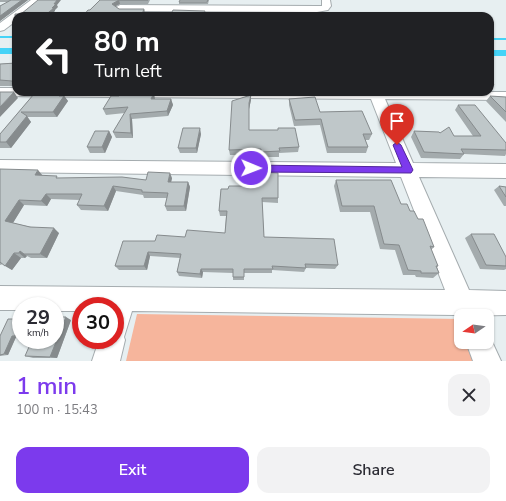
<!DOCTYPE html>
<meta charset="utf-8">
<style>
body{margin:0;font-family:"Nunito Sans",sans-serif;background:#f2f2f3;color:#2b2b33;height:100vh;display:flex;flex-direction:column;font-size:15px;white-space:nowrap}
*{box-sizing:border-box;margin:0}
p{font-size:13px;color:#7c7c81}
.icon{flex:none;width:22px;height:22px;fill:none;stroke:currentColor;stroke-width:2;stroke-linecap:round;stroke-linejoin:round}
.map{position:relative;height:361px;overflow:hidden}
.panel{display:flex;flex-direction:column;background:#fff;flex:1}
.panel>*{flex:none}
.banner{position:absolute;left:12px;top:12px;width:482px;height:84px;border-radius:12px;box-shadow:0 1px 3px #0004;background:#202124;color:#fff;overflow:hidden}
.needle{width:26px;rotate:257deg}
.controls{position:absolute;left:454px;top:309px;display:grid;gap:8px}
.controls a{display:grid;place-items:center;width:40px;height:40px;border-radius:8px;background:#fff;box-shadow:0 1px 3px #0004;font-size:20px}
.speed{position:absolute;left:12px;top:297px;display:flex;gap:8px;font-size:20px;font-weight:700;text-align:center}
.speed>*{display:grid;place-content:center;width:52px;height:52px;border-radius:50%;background:#fff;box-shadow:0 1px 3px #0004;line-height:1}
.speed small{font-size:10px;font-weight:400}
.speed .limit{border:6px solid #d22;background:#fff;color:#111}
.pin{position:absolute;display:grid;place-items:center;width:34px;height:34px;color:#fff;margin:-41px -17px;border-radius:50% 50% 50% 0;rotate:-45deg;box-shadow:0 0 4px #0007}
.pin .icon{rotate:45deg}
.me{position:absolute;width:44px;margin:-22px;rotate:91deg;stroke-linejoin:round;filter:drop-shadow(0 0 3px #0008)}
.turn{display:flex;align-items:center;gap:14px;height:84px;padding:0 16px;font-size:18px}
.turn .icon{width:52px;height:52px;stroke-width:2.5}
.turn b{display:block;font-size:28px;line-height:34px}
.round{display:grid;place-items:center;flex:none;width:42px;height:42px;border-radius:12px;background:#f2f2f3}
.head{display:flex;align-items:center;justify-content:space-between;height:68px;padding:0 16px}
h1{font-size:24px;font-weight:600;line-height:30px;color:#7c3aed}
.action{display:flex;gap:8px;margin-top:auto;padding:8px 16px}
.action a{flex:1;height:46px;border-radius:12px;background:#7c3aed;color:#fff;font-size:16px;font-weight:600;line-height:46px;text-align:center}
.action a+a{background:#f2f2f3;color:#2b2b33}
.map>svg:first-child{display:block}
.green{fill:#f6b59c}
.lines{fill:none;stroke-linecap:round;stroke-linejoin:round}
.stream{stroke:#45d3f7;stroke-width:2}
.canal{fill:#45d3f7;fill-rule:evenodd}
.minor-casing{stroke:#a5acaf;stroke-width:2}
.minor{fill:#fff;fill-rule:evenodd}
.wall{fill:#a4abad}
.shaded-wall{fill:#868b8d}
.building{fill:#bfc7c9;stroke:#868b8d}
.route{fill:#7c3aed;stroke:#51269a}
</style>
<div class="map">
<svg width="506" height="361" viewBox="0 0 506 361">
<rect width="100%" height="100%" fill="#e7eff1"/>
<path class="green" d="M 137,314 L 461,319 L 461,342 L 478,342 L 486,361 L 126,361 Z"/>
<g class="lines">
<path class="stream" d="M 0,37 L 16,37
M 490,39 L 506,39"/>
<path class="canal" d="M 0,48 L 16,48 L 16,54 L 0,54 Z
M 490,50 L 506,50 L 506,56 L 490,56 Z"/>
<defs>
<path id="minor" d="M 31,0 L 41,0 L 22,16 L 16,16 L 16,21 L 4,30 L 0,31 L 0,23 Z
M 322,0 L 330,0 L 331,6 L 328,10 L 317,12 L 120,11 L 115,8 L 120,5 L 317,6 L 322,6 Z
M 0,88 L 16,88 L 16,92 L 506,92 L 506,100 L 385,99 L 413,163 L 506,164 L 506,178 L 419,177 L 469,290 L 506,291 L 506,315 L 461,316 L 461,326 L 459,325 L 455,315 L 132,311 L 124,337 L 125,340 L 120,361 L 92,361 L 99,340 L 115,340 L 115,306 L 81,306 L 81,311 L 55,311 L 55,306 L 21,306 L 21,310 L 0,310 L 0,286 L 445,290 L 401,177 L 0,172 L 0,160 L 396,163 L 371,99 L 0,96 Z
M 487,332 L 488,333 L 501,361 L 473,361 L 466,342 L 487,342 Z"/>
</defs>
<use href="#minor" class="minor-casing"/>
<use href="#minor" class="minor"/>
</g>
<path class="wall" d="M 0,0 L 28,0 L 0,21 L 0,6 L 8,2 L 0,2 Z
M 100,0 L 150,0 L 148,4 L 120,4 L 115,6 L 119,9 L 144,9 L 145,13 L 143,16 L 83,16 Z
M 209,0 L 208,4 L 179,4 L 179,2 Z
M 16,63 L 16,88 L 14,86 L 0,86 L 0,64 Z
M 490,79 L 494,85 L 490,90 Z
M 32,92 L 64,96 L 68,101 L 57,117 L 27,117 L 31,122 L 11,148 L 0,148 L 0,134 L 33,95 Z
M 251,95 L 251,100 L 249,109 L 249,130 L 299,147 L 298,152 L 279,153 L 279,157 L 261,157 L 260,155 L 230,155 L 229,150 Z
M 490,96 L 506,97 L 506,122 L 486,101 Z
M 171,99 L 173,105 L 168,116 L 132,119 L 133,138 L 116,138 L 113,132 L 125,113 L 106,115 L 103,109 Z
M 289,99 L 372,134 L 369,140 L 365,140 L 368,147 L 366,153 L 327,153 L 320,125 L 294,126 L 289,105 Z
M 458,105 L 506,143 L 506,154 L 505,156 L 464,154 L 460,159 L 421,158 L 411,137 L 414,131 L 440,133 L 454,136 L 473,136 L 455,110 Z
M 109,131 L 112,137 L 105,153 L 90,153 L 87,147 Z
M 201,134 L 197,153 L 180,153 L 178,148 Z
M 0,169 L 59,178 L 146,180 L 172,178 L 171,182 L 188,182 L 190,187 L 186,211 L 167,211 L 165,206 L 167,198 L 144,198 L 143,195 L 116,191 L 108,211 L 81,210 L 77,205 L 80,200 L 51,199 L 47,206 L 24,205 L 13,223 L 59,233 L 47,258 L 31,258 L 27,256 L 25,258 L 21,258 L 12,270 L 3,264 L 0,265 Z
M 336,180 L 401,204 L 410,211 L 418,219 L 434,247 L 431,250 L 438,266 L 437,267 L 439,273 L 433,278 L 416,277 L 415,275 L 403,275 L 395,250 L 380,249 L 370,212 L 340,212 L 334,186 Z
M 499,186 L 506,187 L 506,206 L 504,206 L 494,190 Z
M 221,189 L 278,198 L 278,203 L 262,202 L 264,237 L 338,265 L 335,269 L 306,268 L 304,272 L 272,270 L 272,273 L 244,273 L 244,280 L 233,280 L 233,273 L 203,272 L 202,278 L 179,276 L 177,272 L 180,258 L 150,256 L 147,270 L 119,270 L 115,266 L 155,241 L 225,233 L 226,216 L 220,216 L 219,211 Z
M 471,234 L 506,257 L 506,269 L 504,270 L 480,269 L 465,238 Z
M 21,319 L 21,333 L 19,337 L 16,337 L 8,355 L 0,356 L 0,336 Z
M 71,320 L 57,358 L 33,358 L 25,356 Z"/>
<path class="shaded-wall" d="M 22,0 L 28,0 L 0,21 L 0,16 Z
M 57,0 L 61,0 L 57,5 L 58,7 L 55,10 L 55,11 L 50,16 L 44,16 L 52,8 L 54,4 Z
M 119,0 L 120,4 L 114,7 L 112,4 Z
M 144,9 L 145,13 L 143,16 L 142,16 L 142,14 Z
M 14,92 L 18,98 L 0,117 L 0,107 Z
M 62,93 L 68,101 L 57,117 L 53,112 L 59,96 Z
M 154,93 L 155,99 L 151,99 Z
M 251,95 L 251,100 L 249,109 L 249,103 Z
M 171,99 L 173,105 L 168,116 L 167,111 Z
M 130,114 L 132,119 L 133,138 L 131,133 Z
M 27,116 L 31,122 L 11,148 L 6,142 Z
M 200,128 L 201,134 L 197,153 L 196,148 Z
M 109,131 L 112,137 L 105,153 L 102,147 Z
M 38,170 L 43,176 L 35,175 Z
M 170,173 L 172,178 L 170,187 L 168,182 Z
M 188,182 L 190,187 L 186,211 L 184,206 Z
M 113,186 L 116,191 L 108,211 L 104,206 Z
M 46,194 L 51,199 L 47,206 L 41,201 Z
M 19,200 L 24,205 L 11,226 L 5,221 Z
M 54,228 L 59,233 L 47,258 L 40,254 Z
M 20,251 L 27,256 L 25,258 L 19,253 Z
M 148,252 L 150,256 L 147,270 L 144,266 Z
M 14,253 L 21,258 L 12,270 L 5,266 Z
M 201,269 L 203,272 L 202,278 L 200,274 Z
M 66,317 L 71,320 L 57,358 L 50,357 Z
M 21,324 L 21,333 L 19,337 L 15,336 Z
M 12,336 L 16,337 L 8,355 L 4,354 Z"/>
<path class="building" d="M 11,0 L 22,0 L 0,16 L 0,6 Z
M 38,0 L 57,0 L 54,4 L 56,4 L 52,8 L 54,8 L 44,16 L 16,16 L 16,19 L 15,19 L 15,14 L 21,14 Z
M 100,0 L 148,0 L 119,0 L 112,4 L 119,9 L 144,9 L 142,14 L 138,14 L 137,16 L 83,16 L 88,10 L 90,10 Z
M 180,0 L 208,0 L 207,2 L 179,2 Z
M 173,10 L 205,11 L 203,16 L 170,16 Z
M 16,63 L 16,85 L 14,85 L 12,81 L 0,80 L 0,64 Z
M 490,79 L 494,85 L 490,85 Z
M 0,92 L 14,92 L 0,107 Z
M 32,92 L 62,93 L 59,96 L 64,96 L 53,112 L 21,112 L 27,116 L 6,142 L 0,142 L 0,134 L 34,94 Z
M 120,93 L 154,93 L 151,99 L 171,99 L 167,111 L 130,114 L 131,133 L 113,132 L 128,107 L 103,109 L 111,96 L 119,96 Z
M 251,95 L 249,103 L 249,130 L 278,130 L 278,128 L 295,128 L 299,147 L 279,148 L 280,151 L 261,152 L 261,149 L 229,150 L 232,101 Z
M 490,96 L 506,97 L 506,112 Z
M 315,97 L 320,112 L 362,111 L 372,134 L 363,134 L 368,147 L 328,147 L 321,119 L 295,120 L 289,99 Z
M 458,105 L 475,105 L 506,143 L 506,150 L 461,149 L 464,154 L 424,152 L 414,131 L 439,132 L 440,133 L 449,127 L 454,136 L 481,136 Z
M 183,128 L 200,128 L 196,148 L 178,148 Z
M 95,131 L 109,131 L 102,147 L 87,147 Z
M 0,169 L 38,170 L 35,175 L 57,176 L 56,178 L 122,177 L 146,180 L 148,172 L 170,173 L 168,182 L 188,182 L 184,206 L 165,206 L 168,193 L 142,192 L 142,190 L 113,186 L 104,206 L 77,205 L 82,194 L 46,194 L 41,201 L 19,200 L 5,221 L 30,227 L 54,228 L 40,254 L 24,254 L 20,251 L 19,253 L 14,253 L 5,266 L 0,262 Z
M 256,172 L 278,173 L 278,198 L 262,198 L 264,237 L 334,239 L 338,265 L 305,264 L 306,268 L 272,266 L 273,269 L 244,269 L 244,277 L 233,277 L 233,269 L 201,269 L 200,274 L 177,272 L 181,254 L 148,252 L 144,266 L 115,266 L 123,241 L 155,241 L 157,235 L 185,237 L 187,230 L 225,233 L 227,211 L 219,211 L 221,189 L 228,189 L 229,186 L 255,186 Z
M 336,180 L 391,180 L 401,204 L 407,204 L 410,211 L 414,211 L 418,219 L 423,219 L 434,247 L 430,246 L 438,266 L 436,266 L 439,273 L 421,273 L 421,271 L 408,270 L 399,245 L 384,244 L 374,206 L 342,206 Z
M 499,186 L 506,187 L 506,197 Z
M 471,234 L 494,234 L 506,257 L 506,266 L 486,265 Z
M 55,317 L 66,317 L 50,357 L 25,356 L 32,340 L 55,340 Z
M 8,319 L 21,319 L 21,324 L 15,336 L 12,336 L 4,354 L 0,355 L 0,336 Z"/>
<path class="route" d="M 397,142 L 401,145 L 413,170 L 411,173 L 251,172 L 247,168 L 251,165 L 402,167 L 393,145 Z"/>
</svg>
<div class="controls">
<a><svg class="needle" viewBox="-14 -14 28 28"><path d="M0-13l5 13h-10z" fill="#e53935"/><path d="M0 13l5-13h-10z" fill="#7c7c81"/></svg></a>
</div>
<div class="speed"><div>29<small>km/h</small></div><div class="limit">30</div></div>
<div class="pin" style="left:397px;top:145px;background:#d93025"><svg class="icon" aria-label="arrive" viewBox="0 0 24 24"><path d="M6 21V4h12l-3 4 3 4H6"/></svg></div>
<svg class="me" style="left:251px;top:168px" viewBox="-20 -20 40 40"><circle r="17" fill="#7c3aed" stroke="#fff" stroke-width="3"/><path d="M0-11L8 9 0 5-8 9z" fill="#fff"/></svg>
<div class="banner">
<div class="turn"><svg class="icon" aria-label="left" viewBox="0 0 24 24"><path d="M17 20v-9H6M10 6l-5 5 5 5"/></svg><div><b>80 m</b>Turn left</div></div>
</div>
</div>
<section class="panel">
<div class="head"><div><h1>1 min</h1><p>100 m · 15:43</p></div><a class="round"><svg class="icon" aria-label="close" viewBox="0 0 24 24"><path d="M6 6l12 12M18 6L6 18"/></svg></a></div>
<div class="action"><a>Exit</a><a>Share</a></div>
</section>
